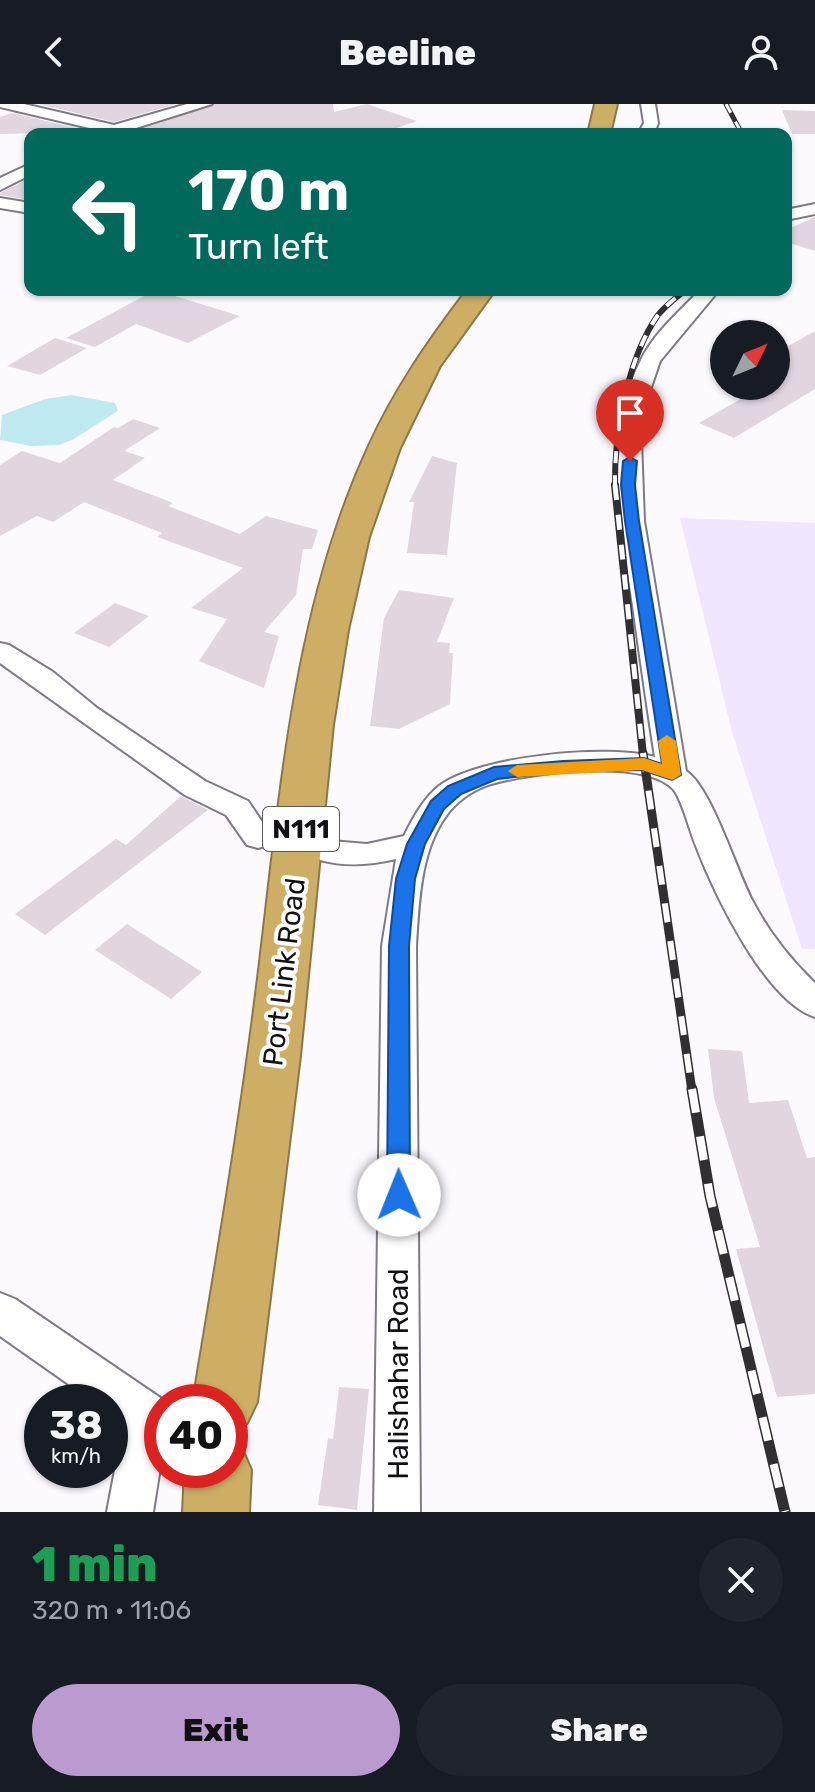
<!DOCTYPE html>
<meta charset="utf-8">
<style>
body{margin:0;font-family:Rubik,sans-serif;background:#20242c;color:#f1f3f6;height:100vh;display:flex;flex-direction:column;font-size:30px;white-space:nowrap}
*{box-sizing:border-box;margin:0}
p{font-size:26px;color:#9ea1a6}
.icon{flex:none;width:44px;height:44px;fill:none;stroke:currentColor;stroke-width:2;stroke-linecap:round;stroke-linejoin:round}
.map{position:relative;height:1408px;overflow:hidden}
.sheet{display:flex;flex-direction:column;background:#171b24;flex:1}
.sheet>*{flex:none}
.guide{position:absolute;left:24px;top:24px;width:768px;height:168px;border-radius:16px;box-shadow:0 2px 6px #0004;background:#00695c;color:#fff;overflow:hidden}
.needle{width:52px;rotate:47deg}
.tools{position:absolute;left:710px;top:216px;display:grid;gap:16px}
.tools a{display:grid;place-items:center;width:80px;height:80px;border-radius:50%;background:#171b24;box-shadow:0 2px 6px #0004;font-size:40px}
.speed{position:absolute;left:24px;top:1280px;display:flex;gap:16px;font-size:40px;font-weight:700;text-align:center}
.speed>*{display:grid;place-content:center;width:104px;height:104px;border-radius:50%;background:#171b24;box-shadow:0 2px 6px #0004;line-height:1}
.speed small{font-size:20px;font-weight:400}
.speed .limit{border:12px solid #d22;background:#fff;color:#111}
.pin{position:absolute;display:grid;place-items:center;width:68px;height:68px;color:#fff;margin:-82px -34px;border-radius:50% 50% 50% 0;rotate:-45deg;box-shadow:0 0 8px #0007}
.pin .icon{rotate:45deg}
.me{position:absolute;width:88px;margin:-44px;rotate:359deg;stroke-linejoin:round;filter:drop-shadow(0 0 6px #0008)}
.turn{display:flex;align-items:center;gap:28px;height:168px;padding:0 32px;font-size:36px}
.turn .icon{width:104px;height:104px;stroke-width:2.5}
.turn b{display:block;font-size:56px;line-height:68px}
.round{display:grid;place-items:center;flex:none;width:84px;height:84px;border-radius:42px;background:#20242c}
.summary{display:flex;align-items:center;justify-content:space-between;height:136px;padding:0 32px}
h1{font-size:48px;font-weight:800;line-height:60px;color:#1e9e55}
.cta{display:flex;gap:16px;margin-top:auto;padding:16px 32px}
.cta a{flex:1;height:92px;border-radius:48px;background:#bb9acf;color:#111;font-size:32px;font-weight:800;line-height:92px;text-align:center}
.cta a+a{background:#20242c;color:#f1f3f6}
header{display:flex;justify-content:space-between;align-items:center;height:104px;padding:0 32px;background:#171b24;font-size:36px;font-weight:800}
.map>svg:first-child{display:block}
.green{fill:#f0e6ff}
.water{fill:#bee9f0}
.building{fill:#e1d6df}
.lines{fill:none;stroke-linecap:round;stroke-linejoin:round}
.minor-casing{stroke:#7f7a85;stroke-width:4}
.highway-casing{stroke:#8c7749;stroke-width:4}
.minor{fill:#fff;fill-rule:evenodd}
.highway{fill:#ceae65;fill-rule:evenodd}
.rail-far4-casing{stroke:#312f33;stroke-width:5}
.rail-far3-casing{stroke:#312f33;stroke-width:6}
.rail-far2-casing{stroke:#312f33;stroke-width:8}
.rail-far1-casing{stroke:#312f33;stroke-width:9}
.rail-casing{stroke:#312f33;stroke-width:11}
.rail-far4{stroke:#fff;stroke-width:3;stroke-dasharray:10;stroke-linecap:butt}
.rail-far3{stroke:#fff;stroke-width:4;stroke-dasharray:12;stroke-linecap:butt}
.rail-far2{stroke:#fff;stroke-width:5;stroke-dasharray:15;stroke-linecap:butt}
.rail-far1{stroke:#fff;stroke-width:6;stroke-dasharray:19;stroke-linecap:butt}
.rail{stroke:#fff;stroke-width:8;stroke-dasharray:24;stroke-linecap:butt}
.route{fill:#1a73e8;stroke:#114b97;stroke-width:2}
.slow{fill:#f59e0b}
.labels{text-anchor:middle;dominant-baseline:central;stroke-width:8;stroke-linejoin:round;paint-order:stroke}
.shield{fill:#fff;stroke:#59585a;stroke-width:2}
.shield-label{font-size:26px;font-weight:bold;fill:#121014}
.street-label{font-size:28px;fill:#121014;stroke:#fff}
</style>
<header><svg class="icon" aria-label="back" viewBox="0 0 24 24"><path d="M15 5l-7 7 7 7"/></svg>Beeline<svg class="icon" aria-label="person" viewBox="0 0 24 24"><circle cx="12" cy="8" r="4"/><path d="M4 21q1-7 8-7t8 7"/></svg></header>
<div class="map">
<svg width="815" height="1408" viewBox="0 0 815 1408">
<rect width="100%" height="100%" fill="#fcfaff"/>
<path class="green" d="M 680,414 L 815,419 L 815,845 L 802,845 L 732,628 Z"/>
<path class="water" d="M 71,291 L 115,299 L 118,307 L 72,336 L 58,341 L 31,342 L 0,336 L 2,311 L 45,295 Z"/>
<path class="building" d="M 39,0 L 176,0 L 114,18 Z
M 215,0 L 333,0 L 334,8 L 367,0 L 417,17 L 391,26 L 391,30 L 279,30 L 275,26 L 264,30 L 127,30 Z
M 782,6 L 815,7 L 815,30 L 792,30 Z
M 13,9 L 92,28 L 0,30 L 0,13 Z
M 30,74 L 30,96 L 0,91 L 0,89 Z
M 815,113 L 815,147 L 786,138 L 786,126 Z
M 155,186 L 240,212 L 188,239 L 136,220 L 95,243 L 66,234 Z
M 815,227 L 815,285 L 734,334 L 699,319 L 763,282 L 776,282 L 776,249 Z
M 55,234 L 87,244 L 40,271 L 7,262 Z
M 133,315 L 160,324 L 124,347 L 145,354 L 113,376 L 173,399 L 168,402 L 240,430 L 266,412 L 318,426 L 312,445 L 303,445 L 296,491 L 264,528 L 279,532 L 264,584 L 199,557 L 227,515 L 191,504 L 243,464 L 157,433 L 162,429 L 84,398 L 53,418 L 37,412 L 0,432 L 0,361 L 22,347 L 60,359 L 114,323 L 118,324 Z
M 432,352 L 457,359 L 447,451 L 407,449 L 414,398 L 409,398 Z
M 399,486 L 454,494 L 437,538 L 450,539 L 449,549 L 453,549 L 450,600 L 399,625 L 370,622 L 384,514 Z
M 115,499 L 149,512 L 109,543 L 74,529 Z
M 181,692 L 208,706 L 45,831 L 15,810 L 116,735 L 126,741 Z
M 127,820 L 202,868 L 171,895 L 95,846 Z
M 708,945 L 742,947 L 749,999 L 788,996 L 807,1054 L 815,1053 L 815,1290 L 777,1293 L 736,1145 L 760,1143 L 714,994 Z
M 339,1283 L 369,1285 L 357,1406 L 318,1401 L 328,1334 L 333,1335 Z"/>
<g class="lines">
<defs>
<path id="minor" d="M 0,0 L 24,0 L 114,21 L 187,0 L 212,0 L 117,30 L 94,30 L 98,26 L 0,3 Z
M 641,0 L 655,0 L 658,19 L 654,30 L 638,30 L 644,19 Z
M 30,60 L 30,71 L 0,86 L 0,74 Z
M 0,94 L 30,99 L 30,109 L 0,104 Z
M 815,100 L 815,110 L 786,116 L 786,106 Z
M 700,186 L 719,186 L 660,257 L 647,295 L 641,336 L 644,417 L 686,667 C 711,683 736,765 752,796 C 768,827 790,855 815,879 L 815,913 C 765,897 714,789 696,742 C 690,728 682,695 673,685 C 644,654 533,669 495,679 C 478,683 460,694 449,708 C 420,744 419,798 416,842 L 420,1408 L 374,1408 L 382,842 L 396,755 C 370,761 346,763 320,756 L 316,748 L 320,740 L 331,737 L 367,740 L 404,732 C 413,714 423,695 439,682 C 479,652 607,640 655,653 C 647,603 640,552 633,502 C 621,422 602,332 641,256 C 654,229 679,208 700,186 Z
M 0,539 L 9,541 L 53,568 L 97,604 L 205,677 L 248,697 L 273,734 L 269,741 L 258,744 L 247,741 L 226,711 L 185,691 L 0,559 Z
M 0,1189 L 15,1195 L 162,1295 L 162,1351 L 153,1408 L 107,1408 L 124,1319 L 110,1309 L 110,1298 L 94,1298 L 0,1232 Z"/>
<path id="highway" d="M 595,0 L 617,0 L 610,30 L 588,30 Z
M 467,186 L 495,186 L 440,262 L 400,344 L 369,433 L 348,526 L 333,621 L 300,952 L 257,1298 L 247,1319 L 230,1326 L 230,1298 L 193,1298 C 215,1165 238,1032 255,898 C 279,714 289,516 368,344 C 394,286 429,236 467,186 Z
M 230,1338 L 241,1343 L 251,1366 L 249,1408 L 183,1408 L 185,1366 L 230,1366 Z"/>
</defs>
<use href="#minor" class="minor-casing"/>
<use href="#highway" class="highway-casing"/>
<use href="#minor" class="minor"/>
<use href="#highway" class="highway"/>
<defs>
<path id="rail-far4" d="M 726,0 L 742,30"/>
<path id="rail-far3" d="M 615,383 C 614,331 627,255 658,211 C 665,202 676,194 685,186"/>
<path id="rail-far2" d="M 615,381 L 643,651"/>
<path id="rail-far1" d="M 643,649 L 692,987"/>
<path id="rail" d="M 692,985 L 710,1092 L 785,1408"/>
</defs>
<use href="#rail-far4" class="rail-far4-casing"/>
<use href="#rail-far3" class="rail-far3-casing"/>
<use href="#rail-far2" class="rail-far2-casing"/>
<use href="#rail-far1" class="rail-far1-casing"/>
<use href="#rail" class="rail-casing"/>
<use href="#rail-far4" class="rail-far4"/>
<use href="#rail-far3" class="rail-far3"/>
<use href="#rail-far2" class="rail-far2"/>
<use href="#rail-far1" class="rail-far1"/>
<use href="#rail" class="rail"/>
</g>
<path class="route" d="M 630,353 L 637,357 L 635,381 L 639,417 L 681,671 L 672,676 L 642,666 L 563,668 L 497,675 L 461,690 L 444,705 L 425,740 L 415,775 L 409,842 L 410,1091 L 407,1098 L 399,1101 L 391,1098 L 387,1091 L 389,842 L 396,775 L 407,740 L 431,697 L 448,682 L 494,663 L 563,657 L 644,654 L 662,660 L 625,417 L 621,381 L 623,357 Z"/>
<path class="slow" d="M 667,631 L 676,637 L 681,671 L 672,676 L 642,666 L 517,673 L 508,667 L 517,661 L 644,654 L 662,660 L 658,637 Z"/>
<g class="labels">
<rect class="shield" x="263" y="703" width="76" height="44" rx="6"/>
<g class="shield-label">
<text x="301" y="725">N111</text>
</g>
<g class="street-label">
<text transform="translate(284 868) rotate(-83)">Port Link Road</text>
<text transform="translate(398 1270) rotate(-90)">Halishahar Road</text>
</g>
</g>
</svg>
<div class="tools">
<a><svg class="needle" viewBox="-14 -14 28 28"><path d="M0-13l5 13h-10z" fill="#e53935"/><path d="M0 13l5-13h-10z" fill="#9ea1a6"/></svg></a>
</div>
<div class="speed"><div>38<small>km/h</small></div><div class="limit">40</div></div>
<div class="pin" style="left:630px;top:357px;background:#d93025"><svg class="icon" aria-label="arrive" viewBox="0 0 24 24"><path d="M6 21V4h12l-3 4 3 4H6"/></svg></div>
<svg class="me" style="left:399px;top:1091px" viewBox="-20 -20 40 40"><circle r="19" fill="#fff"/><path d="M0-13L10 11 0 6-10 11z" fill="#1a73e8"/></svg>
<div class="guide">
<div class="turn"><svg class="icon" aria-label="left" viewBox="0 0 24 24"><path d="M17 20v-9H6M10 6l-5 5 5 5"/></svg><div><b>170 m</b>Turn left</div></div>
</div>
</div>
<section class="sheet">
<div class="summary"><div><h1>1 min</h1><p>320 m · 11:06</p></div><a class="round"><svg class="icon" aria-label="close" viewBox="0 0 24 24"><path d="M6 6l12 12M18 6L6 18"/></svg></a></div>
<div class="cta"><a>Exit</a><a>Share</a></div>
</section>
